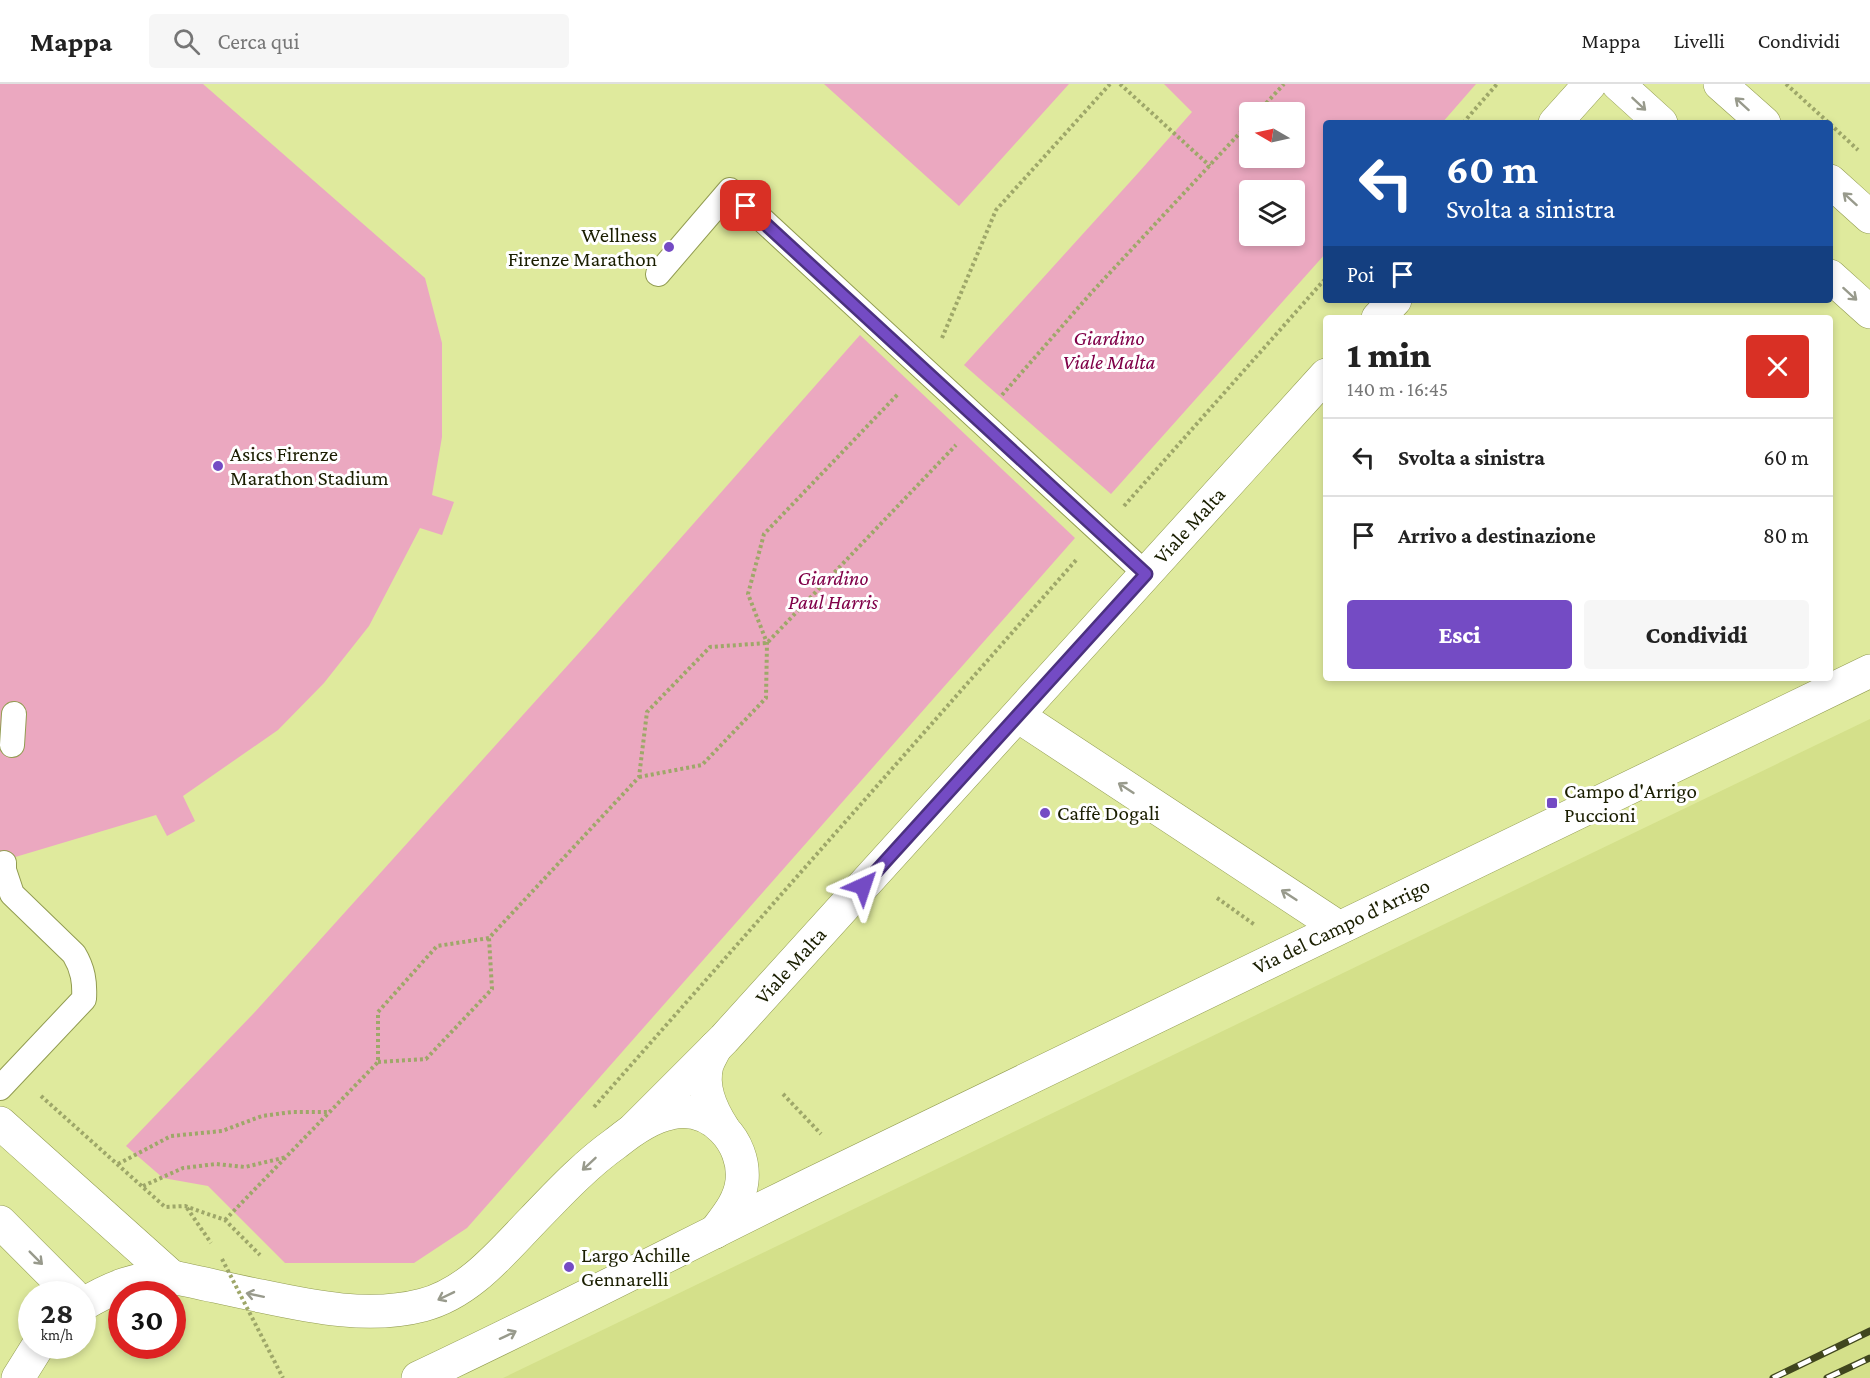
<!DOCTYPE html>
<html lang="it">
<meta charset="utf-8">
<style>
body{margin:0;font-family:"Crimson Pro",serif;background:#f6f6f6;color:#222;height:100vh;display:flex;flex-direction:column;font-size:22px;white-space:nowrap}
*{box-sizing:border-box;margin:0}
p{font-size:20px;color:#767676}
.icon{flex:none;width:33px;height:33px;fill:none;stroke:currentColor;stroke-width:2;stroke-linecap:round;stroke-linejoin:round}
.map{position:relative;flex:1;overflow:hidden}
.details{position:absolute;left:1323px;top:231px;width:510px;height:366px;display:flex;flex-direction:column;background:#fff;border-radius:6px;box-shadow:0 3px 9px #0003}
.details>*{flex:none}
.guide{position:absolute;left:1323px;top:36px;width:510px;height:183px;border-radius:6px;box-shadow:0 3px 9px #0003;background:#1a4fa0;color:#fff;overflow:hidden}
.needle{width:39px;rotate:279deg}
.tools{position:absolute;left:1239px;top:18px;display:grid;gap:12px}
.tools a{display:grid;place-items:center;width:66px;height:66px;border-radius:6px;background:#fff;box-shadow:0 3px 9px #0003;font-size:30px}
.speed{position:absolute;left:18px;top:1197px;display:flex;gap:12px;font-size:30px;font-weight:700;text-align:center}
.speed>*{display:grid;place-content:center;width:78px;height:78px;border-radius:50%;background:#fff;box-shadow:0 3px 9px #0003;line-height:1}
.speed small{font-size:15px;font-weight:400}
.speed .limit{border:9px solid #d22;background:#fff;color:#111}
.pin{position:absolute;display:grid;place-items:center;width:51px;height:51px;color:#fff;margin:-26px;border-radius:12px;box-shadow:0 3px 9px #0006}
.me{position:absolute;width:66px;margin:-33px;rotate:42deg;stroke-linejoin:round;filter:drop-shadow(0 0 4px #0008)}
.turn{display:flex;align-items:center;gap:21px;height:126px;padding:0 24px;font-size:27px}
.turn .icon{width:78px;height:78px;stroke-width:2.5}
.turn b{display:block;font-size:42px;line-height:51px}
.then{display:flex;align-items:center;height:57px;padding:0 24px;background:#0003;gap:12px;font-size:22px}
.round{display:grid;place-items:center;flex:none;width:63px;height:63px;border-radius:6px;background:#f6f6f6}
.overview{display:flex;align-items:center;justify-content:space-between;height:102px;padding:0 24px}
h1{font-size:36px;font-weight:800;line-height:45px}
.action{display:flex;gap:12px;margin-top:auto;padding:12px 24px}
.action a{flex:1;height:69px;border-radius:6px;background:#744bc4;color:#fff;font-size:24px;font-weight:800;line-height:69px;text-align:center}
.action a+a{background:#f6f6f6;color:#222}
ul{padding:0;list-style:none}
li{display:flex;align-items:center;gap:18px;height:78px;padding:0 24px;border-top:2px solid #e0e0e0}
li div{flex:1}
li b{display:block;font-size:22px}
li em{font-style:normal}
header{display:flex;align-items:center;gap:36px;box-sizing:border-box;height:84px;padding:0 30px;background:#fff;border-bottom:2px solid #e0e0e0}
header strong{font-size:28px}
nav{display:flex;gap:33px;margin-inline-start:auto;font-size:21px}
.search{width:420px;height:54px;background:#f6f6f6;display:flex;align-items:center;gap:15px;box-sizing:border-box;padding:0 21px;border-radius:6px;color:#767676;font-size:22px}
.map>svg:first-child{display:block}
.built{fill:#d4e08a}
.green{fill:#eba8c0;fill-rule:evenodd}
.lines{fill:none;stroke-linecap:round;stroke-linejoin:round}
.service-casing{stroke:#929c51;stroke-width:26}
.minor-casing{stroke:#929c51;stroke-width:34}
.tertiary-casing{stroke:#929c51;stroke-width:34}
.path{stroke:#9ea769;stroke-width:4;stroke-dasharray:3 3;stroke-linecap:butt}
.service{stroke:#fff;stroke-width:24}
.minor{stroke:#fff;stroke-width:33}
.tertiary{stroke:#fff;stroke-width:33}
.rail-casing{stroke:#40461e;stroke-width:7}
.rail{stroke:#fff;stroke-width:4.5;stroke-dasharray:14;stroke-linecap:butt}
.path-bridge{stroke:#9ea769;stroke-width:4;stroke-dasharray:3 3;stroke-linecap:butt}
.oneway{stroke:#989a8c}
.route-casing{stroke:#4b317f;stroke-width:15}
.route{stroke:#744bc4;stroke-width:10}
.poi-dot{fill:#744bc4;stroke:#fff;stroke-width:2}
.labels{text-anchor:middle;dominant-baseline:central;stroke-width:6;stroke-linejoin:round;paint-order:stroke}
.poi-label{font-size:21px;fill:#1a1e00;stroke:#fff;text-anchor:start}
.park-label{font-size:21px;font-style:italic;fill:#800149;stroke:#fff}
.street-label{font-size:21px;fill:#1a1e00;stroke:#fff}
</style>
<header>
<strong>Mappa</strong>
<div class="search"><svg class="icon" aria-label="search" viewBox="0 0 24 24"><circle cx="10" cy="10" r="6"/><path d="M15 15l6 6"/></svg>Cerca qui</div>
<nav><a>Mappa</a><a>Livelli</a><a>Condividi</a></nav>
</header>
<div class="map">
<svg width="1870" height="1294" viewBox="0 0 1870 1294">
<rect width="100%" height="100%" fill="#dfea9d"/>
<path class="built" d="M 1870,635 L 1870,1294 L 503,1294 Z"/>
<path class="green" d="M 0,0 L 203,0 L 425,194 L 442,259 L 442,353 L 432,411 L 454,418 L 442,451 L 420,444 L 369,542 L 324,599 L 278,646 L 183,712 L 195,737 L 167,752 L 156,731 L 12,774 L 0,773 Z
M 824,0 L 1069,0 L 959,122 Z
M 1164,0 L 1476,0 L 1442,39 L 1326,39 L 1326,169 L 1111,410 L 964,281 L 1139,88 L 1192,28 ZM 1294,28 L 1294,74 L 1250,74 L 1250,28 ZM 1294,106 L 1294,152 L 1250,152 L 1250,106 Z
M 860,251 L 1075,454 L 467,1144 L 414,1179 L 285,1179 L 208,1102 L 163,1094 L 126,1062 L 253,930 L 596,550 Z"/>
<g class="lines">
<defs>
<path id="service" d="M 658,190 L 730,106 L 1146,490
M 12,661 L 14,630
M 0,1004 L 84,915 C 85,898 83,885 74,870 L 12,810 L 4,786 L 4,779"/>
<g id="minor">
<path d="M 1618,0 L 1661,39"/>
<path d="M 1720,0 L 1764,39"/>
<path d="M 1555,39 L 1590,0"/>
<path d="M 1830,97 L 1870,133"/>
<path d="M 1830,192 L 1870,228"/>
<path d="M 1378,234 L 1395,216"/>
<path d="M 1018,632 L 1338,843"/>
<path d="M 715,964 C 713,969 709,975 707,981 C 701,1003 712,1027 723,1044"/>
<path d="M 0,1039 L 172,1193"/>
<path id="s1" d="M 635,1044 L 724,955 L 1326,291"/>
<path d="M 0,1138 L 72,1210"/>
</g>
<g id="tertiary">
<path d="M 82,1221 C 112,1203 137,1193 172,1193 C 202,1199 231,1206 261,1212 C 313,1223 370,1235 423,1221 C 469,1209 501,1169 533,1136 C 559,1109 585,1081 616,1059 C 632,1046 650,1033 671,1029 C 711,1020 746,1058 742,1097 C 740,1117 727,1132 715,1148"/>
<path d="M 18,1294 L 38,1262"/>
<path id="s2" d="M 418,1294 C 550,1232 679,1165 811,1100 C 1163,928 1516,757 1870,587"/>
</g>
</defs>
<use href="#service" class="service-casing"/>
<use href="#minor" class="minor-casing"/>
<use href="#tertiary" class="tertiary-casing"/>
<path class="path" d="M 1120,0 L 1210,82
M 1786,0 L 1829,39
M 1258,28 L 1284,0
M 1463,39 L 1497,0
M 1830,40 L 1858,66
M 942,254 L 996,126 L 1110,0
M 1002,311 L 1092,208 L 1250,38
M 1124,422 L 1326,194
M 639,693 L 702,681 L 766,614 L 767,559 L 748,510 L 764,450 L 898,310
M 1217,814 L 1255,841
M 378,978 L 426,975 L 492,905 L 489,854
M 783,1010 L 821,1050
M 41,1012 L 165,1123 L 185,1122 L 225,1136 L 260,1171
M 594,1023 L 1077,475
M 118,1080 L 171,1052 L 222,1047 L 262,1032 L 292,1028 L 329,1028
M 143,1102 L 183,1084 L 216,1080 L 245,1083 L 287,1073
M 187,1124 L 211,1159
M 225,1136 L 378,978 L 378,928 L 437,862 L 489,854 L 639,693 L 647,628 L 710,563 L 767,559 L 956,361"/>
<use href="#service" class="service"/>
<use href="#minor" class="minor"/>
<use href="#tertiary" class="tertiary"/>
<defs>
<path id="rail" d="M 1773,1294 L 1870,1247
M 1827,1294 L 1870,1274"/>
</defs>
<use href="#rail" class="rail-casing"/>
<use href="#rail" class="rail"/>
<path class="path-bridge" d="M 222,1175 L 283,1294"/>
</g>
<defs><path id="oneway-shaft" d="M-6 0H5M1.5-3L5.5 0L1.5 3" fill="none" stroke-width="1.6" stroke-linecap="round" stroke-linejoin="round" transform="scale(1.5)"/></defs>
<g class="oneway">
<use href="#oneway-shaft" transform="translate(1639 20) rotate(43)"/>
<use href="#oneway-shaft" transform="translate(1742 20) rotate(-138)"/>
<use href="#oneway-shaft" transform="translate(1850 115) rotate(-138)"/>
<use href="#oneway-shaft" transform="translate(1850 210) rotate(42)"/>
<use href="#oneway-shaft" transform="translate(1126 704) rotate(-147)"/>
<use href="#oneway-shaft" transform="translate(1289 811) rotate(-147)"/>
<use href="#oneway-shaft" transform="translate(589 1080) rotate(137)"/>
<use href="#oneway-shaft" transform="translate(36 1174) rotate(45)"/>
<use href="#oneway-shaft" transform="translate(255 1211) rotate(-168)"/>
<use href="#oneway-shaft" transform="translate(446 1212) rotate(154)"/>
<use href="#oneway-shaft" transform="translate(508 1251) rotate(-25)"/>
</g>
<g class="lines">
<defs>
<path id="route" d="M 746,122 L 1146,490 L 863,802"/>
</defs>
<use href="#route" class="route-casing"/>
<use href="#route" class="route"/>
</g>
<g class="poi-dot">
<circle cx="669" cy="163" r="6"/>
<circle cx="218" cy="382" r="6"/>
<rect x="1546" y="713" width="12" height="12" rx="3"/>
<circle cx="1045" cy="729" r="6"/>
<circle cx="569" cy="1183" r="6"/>
</g>
<g class="labels">
<g class="poi-label">
<text x="657" y="151" text-anchor="end">Wellness<tspan x="657" dy="24">Firenze Marathon</tspan></text>
<text x="230" y="370">Asics Firenze<tspan x="230" dy="24">Marathon Stadium</tspan></text>
<text x="1564" y="707">Campo d'Arrigo<tspan x="1564" dy="24">Puccioni</tspan></text>
<text x="1057" y="729">Caffè Dogali</text>
<text x="581" y="1171">Largo Achille<tspan x="581" dy="24">Gennarelli</tspan></text>
</g>
<g class="park-label">
<text x="1109" y="254">Giardino<tspan x="1109" dy="24">Viale Malta</tspan></text>
<text x="833" y="494">Giardino<tspan x="833" dy="24">Paul Harris</tspan></text>
</g>
<g class="street-label">
<text stroke="none"><textPath href="#s1" startOffset="819">Viale Malta</textPath></text>
<text stroke="none"><textPath href="#s2" startOffset="1028">Via del Campo d'Arrigo</textPath></text>
<text stroke="none"><textPath href="#s1" startOffset="225">Viale Malta</textPath></text>
</g>
</g>
</svg>
<div class="tools">
<a><svg class="needle" viewBox="-14 -14 28 28"><path d="M0-13l5 13h-10z" fill="#e53935"/><path d="M0 13l5-13h-10z" fill="#767676"/></svg></a>
<a><svg class="icon" aria-label="layers" viewBox="0 0 24 24"><path d="M12 4l9 5-9 5-9-5zM3 14l9 5 9-5"/></svg></a>
</div>
<div class="speed"><div>28<small>km/h</small></div><div class="limit">30</div></div>
<div class="pin" style="left:746px;top:122px;background:#d93025"><svg class="icon" aria-label="arrive" viewBox="0 0 24 24"><path d="M6 21V4h12l-3 4 3 4H6"/></svg></div>
<svg class="me" style="left:863px;top:802px" viewBox="-20 -20 40 40"><path d="M0-17L14 15 0 8-14 15z" fill="#744bc4" stroke="#fff" stroke-width="4"/></svg>
<div class="guide">
<div class="turn"><svg class="icon" aria-label="left" viewBox="0 0 24 24"><path d="M17 20v-9H6M10 6l-5 5 5 5"/></svg><div><b>60 m</b>Svolta a sinistra</div></div>
<div class="then">Poi<svg class="icon" aria-label="arrive" viewBox="0 0 24 24"><path d="M6 21V4h12l-3 4 3 4H6"/></svg></div>
</div>
<section class="details">
<div class="overview"><div><h1>1 min</h1><p>140 m · 16:45</p></div><a class="round" style="background:#d93025;color:#fff"><svg class="icon" aria-label="close" viewBox="0 0 24 24"><path d="M6 6l12 12M18 6L6 18"/></svg></a></div>
<ul>
<li><svg class="icon" aria-label="left" viewBox="0 0 24 24"><path d="M17 20v-9H6M10 6l-5 5 5 5"/></svg><div><b>Svolta a sinistra</b></div><em>60 m</em></li>
<li><svg class="icon" aria-label="arrive" viewBox="0 0 24 24"><path d="M6 21V4h12l-3 4 3 4H6"/></svg><div><b>Arrivo a destinazione</b></div><em>80 m</em></li>
</ul>
<div class="action"><a>Esci</a><a>Condividi</a></div>
</section>
</div>
